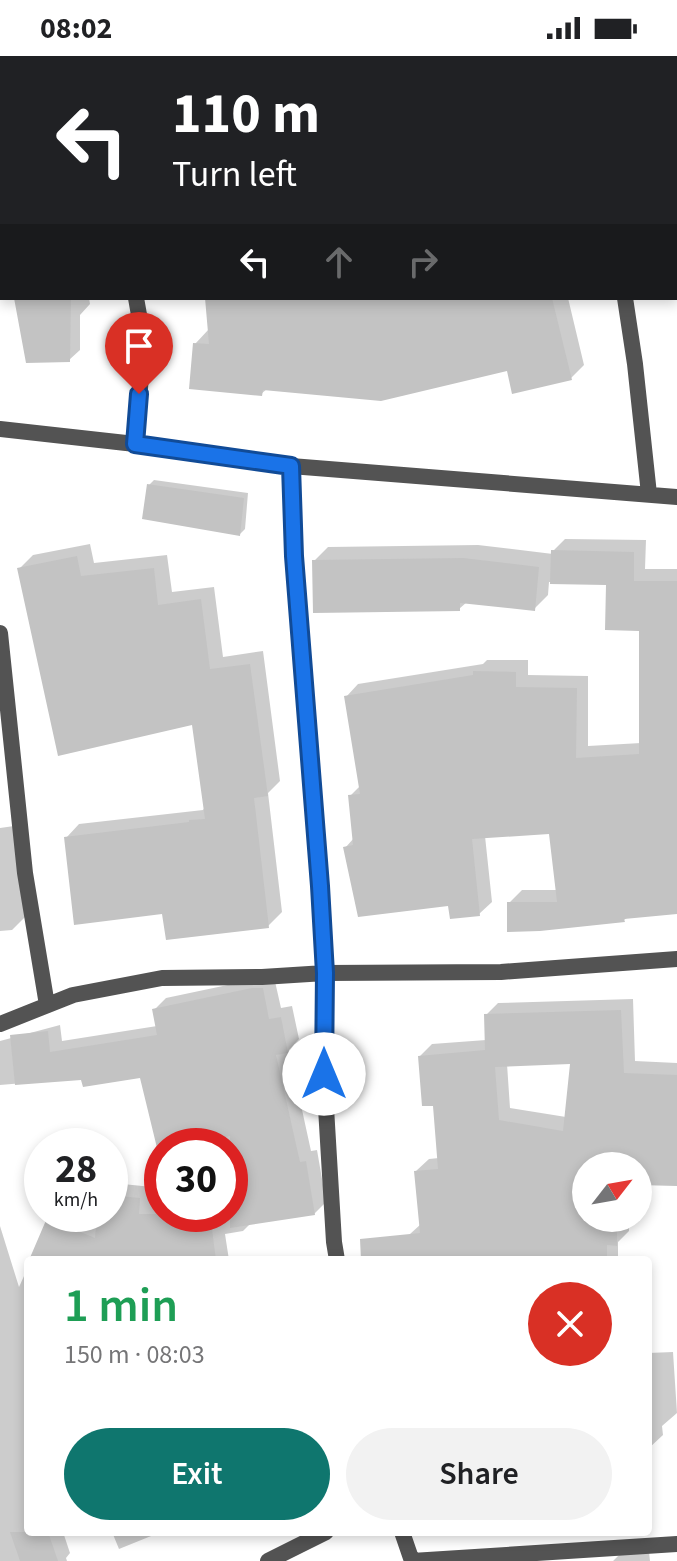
<!DOCTYPE html>
<meta charset="utf-8">
<style>
body{margin:0;font-family:"Source Sans 3",sans-serif;background:#f2f2f2;color:#202124;height:100vh;display:flex;flex-direction:column;font-size:30px;white-space:nowrap}
*{box-sizing:border-box;margin:0}
p{font-size:26px;color:#757577}
.icon{flex:none;width:44px;height:44px;fill:none;stroke:currentColor;stroke-width:2;stroke-linecap:round;stroke-linejoin:round}
.map{position:relative;flex:1;overflow:hidden}
.drawer{position:absolute;left:24px;top:1200px;width:628px;height:280px;display:flex;flex-direction:column;background:#fff;border-radius:8px;box-shadow:0 4px 12px #0003}
.drawer>*{flex:none}
.guide{position:absolute;left:0px;top:0px;width:678px;height:244px;box-shadow:0 4px 12px #0003;background:#202124;color:#fff;overflow:hidden}
.needle{width:52px;rotate:59deg}
.tools{position:absolute;left:572px;top:1096px;display:grid;gap:16px}
.tools a{display:grid;place-items:center;width:80px;height:80px;border-radius:50%;background:#fff;box-shadow:0 4px 12px #0003;font-size:40px}
.speed{position:absolute;left:24px;top:1072px;display:flex;gap:16px;font-size:40px;font-weight:700;text-align:center}
.speed>*{display:grid;place-content:center;width:104px;height:104px;border-radius:50%;background:#fff;box-shadow:0 4px 12px #0003;line-height:1}
.speed small{font-size:20px;font-weight:400}
.speed .limit{border:12px solid #d22;background:#fff;color:#111}
.pin{position:absolute;display:grid;place-items:center;width:68px;height:68px;color:#fff;margin:-82px -34px;border-radius:50% 50% 50% 0;rotate:-45deg;box-shadow:0 0 8px #0007}
.pin .icon{rotate:45deg}
.me{position:absolute;width:88px;margin:-44px;rotate:0deg;stroke-linejoin:round;filter:drop-shadow(0 0 6px #0008)}
.turn{display:flex;align-items:center;gap:28px;height:168px;padding:0 40px;font-size:36px}
.turn .icon{width:104px;height:104px;stroke-width:2.5}
.turn b{display:block;font-size:56px;line-height:68px}
.lanes{display:flex;align-items:center;height:76px;padding:0 40px;background:#0003;justify-content:center;gap:40px;direction:ltr}
.lanes .off{opacity:.35}
.round{display:grid;place-items:center;flex:none;width:84px;height:84px;border-radius:42px;background:#f2f2f2}
.head{display:flex;align-items:center;justify-content:space-between;height:136px;padding:0 40px}
h1{font-size:48px;font-weight:600;line-height:60px;color:#1e9e55}
.action{display:flex;gap:16px;margin-top:auto;padding:16px 40px}
.action a{flex:1;height:92px;border-radius:48px;background:#0f766e;color:#fff;font-size:32px;font-weight:600;line-height:92px;text-align:center}
.action a+a{background:#f2f2f2;color:#202124}
.status{display:flex;justify-content:space-between;align-items:center;height:56px;padding:0 40px;background:#fff;direction:ltr}
.status svg{height:22px;fill:currentColor}
.map>svg:first-child{display:block}
.shadow{fill:#0003;fill-rule:evenodd}
.building{fill:#c3c3c3;fill-rule:evenodd}
.lines{fill:none;stroke-linecap:round;stroke-linejoin:round}
.minor{stroke:#535353;stroke-width:16}
.route-casing{stroke:#114b97;stroke-width:20}
.route{stroke:#1a73e8;stroke-width:14}
</style>
<div class="status"><b>08:02</b><svg viewBox="0 0 49 12"><path d="M0 12V9h3v3zM5 12V6h3v6zM10 12V3h3v9zM15 12V0h3v12zM26 1h20v11H26zM47 4h2v5h-2z"/></svg></div>
<div class="map">
<svg width="677" height="1505" viewBox="0 0 677 1505">
<rect width="100%" height="100%" fill="#fff"/>
<path class="shadow" d="M 173,0 L 402,0 L 403,2 L 174,2 Z
M 574,0 L 653,0 L 648,2 L 572,2 Z
M 16,242 L 89,242 L 90,248 L 80,259 L 80,294 L 69,304 Z
M 207,242 L 568,242 L 584,309 L 571,322 L 508,313 L 267,333 L 261,338 L 195,288 L 209,273 Z
M 154,424 L 248,437 L 245,473 L 240,478 L 149,429 Z
M 565,483 L 646,484 L 645,513 L 677,513 L 677,856 L 628,861 L 624,864 L 509,847 L 522,834 L 557,834 L 550,776 L 485,780 L 492,846 L 479,858 L 449,848 L 345,792 L 354,782 L 350,740 L 361,729 L 346,641 L 358,628 L 483,608 L 487,604 L 528,604 L 528,619 L 588,620 L 588,690 L 641,687 L 641,573 L 608,527 L 549,526 L 548,539 L 534,553 L 467,546 L 459,553 L 314,505 L 328,491 L 478,489 L 553,498 L 553,495 Z
M 90,488 L 94,507 L 167,499 L 172,536 L 214,531 L 223,601 L 263,595 L 280,725 L 268,737 L 282,856 L 268,870 L 164,856 L 66,782 L 79,768 L 203,754 L 205,751 L 194,667 L 19,513 L 33,499 Z
M 14,770 L 26,860 L 12,874 L 0,875 L 0,772 Z
M 266,921 L 274,921 L 281,952 L 292,950 L 299,983 L 289,994 L 311,1095 L 317,1094 L 326,1146 L 314,1158 L 251,1167 L 243,1175 L 225,1178 L 229,1204 L 33,1204 L 48,1163 L 53,1158 L 77,1158 L 98,1167 L 99,1158 L 110,1158 L 110,1130 L 113,1127 L 162,1132 L 162,1158 L 230,1158 L 230,1090 L 162,1090 L 162,1104 L 141,1020 L 83,1022 L 0,1029 L 0,985 L 60,969 L 62,985 L 157,970 L 154,954 L 166,942 Z
M 633,943 L 635,1005 L 677,1007 L 677,1128 L 638,1127 L 638,1110 L 586,1110 L 586,1162 L 629,1162 L 629,1175 L 618,1186 L 618,1204 L 413,1204 L 410,1178 L 421,1168 L 416,1115 L 429,1103 L 439,1102 L 435,1047 L 420,1000 L 432,988 L 486,984 L 486,959 L 498,947 ZM 572,1006 L 566,1061 L 510,1052 L 507,1008 Z
M 0,1170 L 19,1231 L 24,1220 L 28,1216 L 28,1476 L 63,1476 L 70,1497 L 66,1502 L 67,1505 L 0,1505 Z
M 673,1296 L 677,1357 L 662,1370 L 663,1379 L 648,1393 L 648,1398 L 648,1297 Z
M 112,1476 L 161,1476 L 119,1493 Z
M 649,1496 L 650,1505 L 613,1505 L 620,1498 Z"/>
<path class="building" d="M 14,242 L 71,242 L 70,306 L 26,307 Z
M 205,242 L 552,242 L 572,324 L 512,338 L 507,315 L 381,345 L 263,334 L 262,340 L 189,333 L 193,287 L 209,288 Z
M 147,428 L 244,442 L 240,480 L 142,463 Z
M 551,494 L 634,496 L 634,525 L 677,525 L 677,858 L 624,863 L 625,866 L 540,875 L 507,876 L 507,846 L 557,846 L 549,778 L 472,783 L 480,860 L 450,863 L 448,850 L 358,861 L 343,791 L 353,789 L 348,739 L 360,738 L 344,640 L 473,619 L 473,615 L 516,616 L 516,631 L 577,632 L 576,702 L 639,698 L 639,575 L 605,574 L 606,529 L 550,528 Z
M 77,500 L 81,520 L 154,512 L 158,549 L 201,543 L 210,613 L 250,608 L 268,740 L 254,742 L 269,872 L 166,884 L 162,858 L 74,869 L 64,781 L 189,766 L 189,764 L 205,763 L 192,669 L 58,700 L 17,512 Z
M 463,502 L 539,511 L 535,555 L 460,547 L 460,555 L 313,557 L 312,504 Z
M 252,932 L 263,932 L 269,963 L 281,961 L 288,997 L 276,999 L 300,1106 L 306,1105 L 315,1159 L 230,1172 L 230,1080 L 185,1090 L 162,1090 L 162,1095 L 158,1096 L 140,1022 L 83,1031 L 81,1024 L 15,1029 L 10,979 L 48,975 L 50,996 L 157,979 L 152,953 Z
M 621,954 L 624,1017 L 677,1019 L 677,1130 L 638,1129 L 638,1110 L 586,1110 L 586,1162 L 617,1162 L 617,1190 L 607,1189 L 607,1204 L 361,1204 L 360,1183 L 420,1177 L 414,1115 L 438,1113 L 433,1050 L 422,1050 L 418,1000 L 485,994 L 484,958 ZM 570,1008 L 563,1075 L 499,1064 L 495,1011 Z
M 110,1139 L 140,1142 L 139,1158 L 210,1158 L 216,1204 L 29,1204 L 47,1162 L 95,1182 L 97,1158 L 110,1158 Z
M 10,1476 L 48,1476 L 58,1505 L 20,1505 Z"/>
<g class="lines">
<path class="minor" d="M 65,0 L 66,2
M 530,0 L 531,2
M 625,242 L 635,308 L 649,438
M 0,373 L 135,388 L 291,410 L 677,441
M 135,388 L 144,287 L 136,242
M 291,410 L 294,500 L 319,802 L 325,917 L 324,1018 L 334,1186 L 337,1204
M 0,577 L 25,817 L 47,949
M 0,968 L 73,939 L 162,922 L 262,921 L 325,917 L 501,916 L 677,903
M 402,1476 L 412,1505 L 677,1488
M 268,1505 L 326,1476"/>
</g>
<g class="lines">
<defs>
<path id="route" d="M 139,338 L 135,388 L 291,410 L 294,500 L 320,830 L 325,917 L 324,1018"/>
</defs>
<use href="#route" class="route-casing"/>
<use href="#route" class="route"/>
</g>
</svg>
<div class="tools">
<a><svg class="needle" viewBox="-14 -14 28 28"><path d="M0-13l5 13h-10z" fill="#e53935"/><path d="M0 13l5-13h-10z" fill="#757577"/></svg></a>
</div>
<div class="speed"><div>28<small>km/h</small></div><div class="limit">30</div></div>
<div class="pin" style="left:139px;top:338px;background:#d93025"><svg class="icon" aria-label="arrive" viewBox="0 0 24 24"><path d="M6 21V4h12l-3 4 3 4H6"/></svg></div>
<svg class="me" style="left:324px;top:1018px" viewBox="-20 -20 40 40"><circle r="19" fill="#fff"/><path d="M0-13L10 11 0 6-10 11z" fill="#1a73e8"/></svg>
<div class="guide">
<div class="turn"><svg class="icon" aria-label="left" viewBox="0 0 24 24"><path d="M17 20v-9H6M10 6l-5 5 5 5"/></svg><div><b>110 m</b>Turn left</div></div>
<div class="lanes"><svg class="icon" aria-label="left" viewBox="0 0 24 24"><path d="M17 20v-9H6M10 6l-5 5 5 5"/></svg><svg class="icon off" aria-label="ahead" viewBox="0 0 24 24"><path d="M12 20V5M6 11l6-6 6 6"/></svg><svg class="icon off" aria-label="right" viewBox="0 0 24 24"><path d="M7 20v-9h11M14 6l5 5-5 5"/></svg></div>
</div>
<section class="drawer">
<div class="head"><div><h1>1 min</h1><p>150 m · 08:03</p></div><a class="round" style="background:#d93025;color:#fff"><svg class="icon" aria-label="close" viewBox="0 0 24 24"><path d="M6 6l12 12M18 6L6 18"/></svg></a></div>
<div class="action"><a>Exit</a><a>Share</a></div>
</section>
</div>
